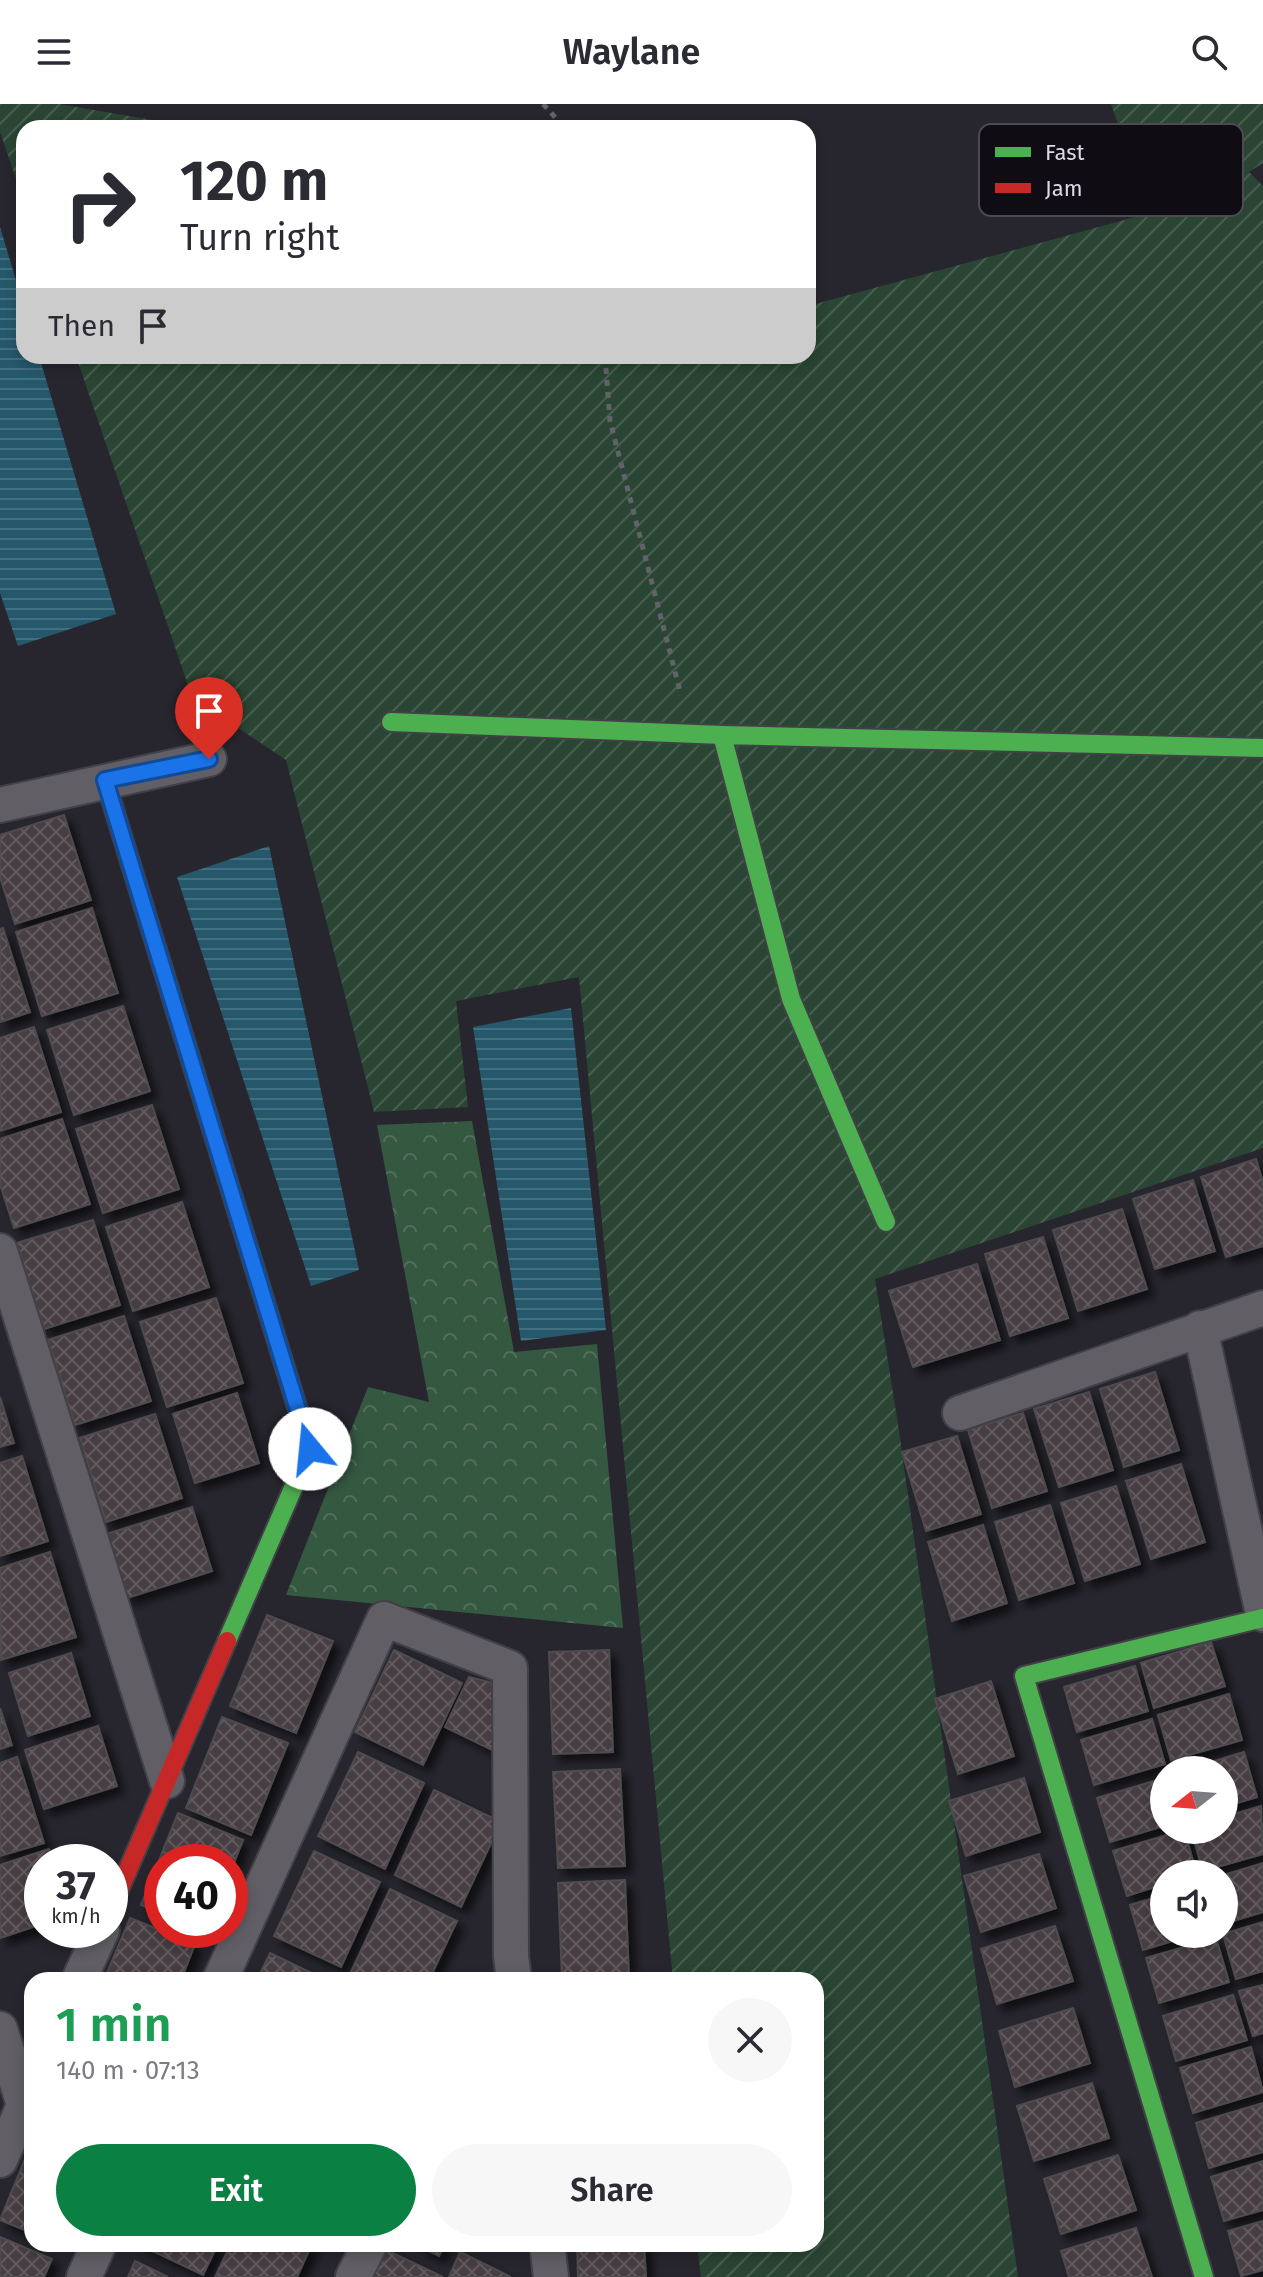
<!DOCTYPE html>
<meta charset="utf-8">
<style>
body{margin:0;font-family:"Fira Sans",sans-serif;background:#f7f7f7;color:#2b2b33;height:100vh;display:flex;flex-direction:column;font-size:30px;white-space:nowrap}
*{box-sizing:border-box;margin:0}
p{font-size:26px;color:#7c7c81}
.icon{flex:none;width:44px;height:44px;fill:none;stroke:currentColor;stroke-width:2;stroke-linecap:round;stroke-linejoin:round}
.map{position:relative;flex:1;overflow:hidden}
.sheet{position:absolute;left:24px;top:1868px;width:800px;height:280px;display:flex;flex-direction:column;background:#fff;border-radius:24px;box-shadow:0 4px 12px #0003}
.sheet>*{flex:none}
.top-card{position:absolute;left:16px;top:16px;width:800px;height:244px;border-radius:24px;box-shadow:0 4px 12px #0003;background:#fff;color:#2b2b33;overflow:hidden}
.needle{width:52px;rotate:253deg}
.fabs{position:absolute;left:1150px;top:1652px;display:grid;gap:16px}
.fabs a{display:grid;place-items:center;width:88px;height:88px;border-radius:50%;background:#fff;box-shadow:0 4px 12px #0003;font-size:40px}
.speed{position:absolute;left:24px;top:1740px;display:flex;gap:16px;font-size:40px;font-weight:700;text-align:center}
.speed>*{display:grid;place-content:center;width:104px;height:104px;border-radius:50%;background:#fff;box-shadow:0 4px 12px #0003;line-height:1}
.speed small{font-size:20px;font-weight:400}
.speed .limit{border:12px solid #d22;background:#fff;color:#111}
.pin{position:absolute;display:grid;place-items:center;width:68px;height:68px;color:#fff;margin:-82px -34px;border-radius:50% 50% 50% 0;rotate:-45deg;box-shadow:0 0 8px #0007}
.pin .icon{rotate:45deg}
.me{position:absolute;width:88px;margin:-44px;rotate:343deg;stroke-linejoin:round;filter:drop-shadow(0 0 6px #0008)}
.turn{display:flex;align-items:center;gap:28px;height:168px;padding:0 32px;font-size:36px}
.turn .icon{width:104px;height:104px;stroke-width:2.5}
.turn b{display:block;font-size:56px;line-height:68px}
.then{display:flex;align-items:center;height:76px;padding:0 32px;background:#0003;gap:16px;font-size:30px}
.round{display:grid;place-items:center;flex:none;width:84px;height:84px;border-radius:42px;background:#f7f7f7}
.overview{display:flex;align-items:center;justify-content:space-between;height:136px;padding:0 32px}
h1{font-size:48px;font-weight:600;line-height:60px;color:#1e9e55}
.primary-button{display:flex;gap:16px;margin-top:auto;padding:16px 32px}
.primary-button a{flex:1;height:92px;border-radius:48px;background:#0b8043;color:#fff;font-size:32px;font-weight:600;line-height:92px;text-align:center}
.primary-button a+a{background:#f7f7f7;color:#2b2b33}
header{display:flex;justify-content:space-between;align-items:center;height:104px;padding:0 32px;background:#fff;font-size:36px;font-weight:600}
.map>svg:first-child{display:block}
.forest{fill:url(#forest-crowns)}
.garden{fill:url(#garden-furrows)}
.water{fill:url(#water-rules)}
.building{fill:url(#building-cross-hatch);stroke:#4e4b4e;stroke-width:2;filter:url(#shadow)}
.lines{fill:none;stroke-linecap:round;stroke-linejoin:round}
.street-casing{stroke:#424047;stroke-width:38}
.fast-casing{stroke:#424047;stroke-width:22}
.jam-casing{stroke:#424047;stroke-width:22}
.path{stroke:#636268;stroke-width:5;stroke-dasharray:6 6;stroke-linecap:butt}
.street{stroke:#615f65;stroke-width:34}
.fast{stroke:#4caf50;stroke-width:18}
.jam{stroke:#c62828;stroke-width:18}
.route-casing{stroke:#114b97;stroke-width:20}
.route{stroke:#1a73e8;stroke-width:14}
.key{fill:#0f0d13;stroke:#4d4a52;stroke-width:2}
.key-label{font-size:22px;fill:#dddae4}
</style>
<header><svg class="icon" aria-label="menu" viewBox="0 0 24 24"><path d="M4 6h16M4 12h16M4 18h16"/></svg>Waylane<svg class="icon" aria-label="search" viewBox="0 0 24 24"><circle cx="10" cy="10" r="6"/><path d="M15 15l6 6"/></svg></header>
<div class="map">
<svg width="1263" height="2173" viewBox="0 0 1263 2173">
<defs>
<pattern id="forest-crowns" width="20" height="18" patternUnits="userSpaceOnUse" patternTransform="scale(2)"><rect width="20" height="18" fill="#355841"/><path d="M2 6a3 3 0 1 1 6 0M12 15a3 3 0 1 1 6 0" fill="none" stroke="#526f5c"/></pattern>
<pattern id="garden-furrows" width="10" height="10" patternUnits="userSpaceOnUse" patternTransform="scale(2)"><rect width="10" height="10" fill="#2a4533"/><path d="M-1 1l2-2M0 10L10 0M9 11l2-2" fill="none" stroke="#485f50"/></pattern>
<pattern id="water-rules" width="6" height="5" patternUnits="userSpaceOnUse" patternTransform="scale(2)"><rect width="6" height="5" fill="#25586b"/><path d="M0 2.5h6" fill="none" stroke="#446f80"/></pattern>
<pattern id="building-cross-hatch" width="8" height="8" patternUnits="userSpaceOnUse" patternTransform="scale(2)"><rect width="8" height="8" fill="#473e42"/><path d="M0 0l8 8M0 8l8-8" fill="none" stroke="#61595d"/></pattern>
<filter id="shadow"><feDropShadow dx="7" dy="7" stdDeviation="4" flood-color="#0009"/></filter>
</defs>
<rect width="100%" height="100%" fill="#27262e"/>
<path class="forest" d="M 472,1017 L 514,1248 L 597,1240 L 623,1524 L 286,1491 L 368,1283 L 429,1298 L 377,1021 Z"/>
<path class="garden" d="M 0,0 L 59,0 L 199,24 L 24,24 L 24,98 L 0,28 Z
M 1111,0 L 1263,0 L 1263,59 L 1249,68 L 1263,82 L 1263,1044 L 875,1175 L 899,1327 L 1018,2173 L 701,2173 L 697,2140 L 816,2140 L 816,1876 L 673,1876 L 579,873 L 456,897 L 468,1003 L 374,1008 L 286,656 L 192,593 L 76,252 L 808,252 L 808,202 L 1150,109 Z"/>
<path class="water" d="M 0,123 L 24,203 L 24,252 L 39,252 L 116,510 L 18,542 L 0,489 Z
M 269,742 L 359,1166 L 311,1182 L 177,773 Z
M 571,904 L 606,1226 L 521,1237 L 473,923 Z"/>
<path class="building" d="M 64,711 L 91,796 L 15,820 L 0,773 L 0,731 Z
M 92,804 L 118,889 L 42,912 L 16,828 Z
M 3,824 L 30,908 L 0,918 L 0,825 Z
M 123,902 L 150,987 L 74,1011 L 47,926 Z
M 34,923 L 61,1008 L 0,1027 L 0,934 Z
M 152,1001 L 179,1085 L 103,1109 L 76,1025 Z
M 62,1015 L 90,1100 L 14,1124 L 0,1080 L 0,1035 Z
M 1256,1055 L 1263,1079 L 1263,1142 L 1226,1153 L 1201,1073 Z
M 1193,1076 L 1215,1147 L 1155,1165 L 1133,1095 Z
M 182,1098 L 209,1183 L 133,1207 L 106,1123 Z
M 1122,1105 L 1147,1185 L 1078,1207 L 1053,1126 Z
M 93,1116 L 120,1201 L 44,1225 L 17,1139 Z
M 1043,1133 L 1068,1214 L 1010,1232 L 985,1150 Z
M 977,1160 L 1000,1236 L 913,1263 L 889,1187 Z
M 216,1194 L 243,1279 L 167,1303 L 140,1218 Z
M 124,1212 L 151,1297 L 75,1321 L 48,1236 Z
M 1155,1268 L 1179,1346 L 1124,1363 L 1100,1285 Z
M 1089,1288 L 1113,1366 L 1059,1383 L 1034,1305 Z
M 237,1289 L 259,1359 L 195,1379 L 173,1310 Z
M 0,1293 L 14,1339 L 0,1343 Z
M 1023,1309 L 1047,1387 L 992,1404 L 968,1326 Z
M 155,1310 L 182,1394 L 106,1418 L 80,1334 Z
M 957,1332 L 981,1410 L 926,1427 L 902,1348 Z
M 22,1352 L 48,1437 L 0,1452 L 0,1359 Z
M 1181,1360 L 1205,1438 L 1151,1455 L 1126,1377 Z
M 1116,1382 L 1140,1460 L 1085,1477 L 1061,1399 Z
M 1050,1401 L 1074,1479 L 1019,1496 L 995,1418 Z
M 192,1403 L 212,1467 L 127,1494 L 107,1430 Z
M 983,1421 L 1007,1499 L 952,1517 L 928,1438 Z
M 50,1448 L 76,1533 L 1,1556 L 0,1464 Z
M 267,1511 L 333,1537 L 296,1629 L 230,1602 Z
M 1211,1538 L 1225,1582 L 1154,1604 L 1141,1559 Z
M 394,1546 L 462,1579 L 423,1661 L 355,1628 Z
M 609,1546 L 613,1648 L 553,1650 L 549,1548 Z
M 71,1549 L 90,1612 L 28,1632 L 9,1569 Z
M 1135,1562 L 1148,1607 L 1077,1628 L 1064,1583 Z
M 469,1573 L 501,1581 L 496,1648 L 445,1623 Z
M 991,1577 L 1014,1652 L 958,1670 L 935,1595 Z
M 1229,1590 L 1242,1636 L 1171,1656 L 1158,1611 Z
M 0,1604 L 12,1641 L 0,1645 Z
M 222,1613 L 288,1639 L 251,1731 L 186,1704 Z
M 1152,1615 L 1165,1660 L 1094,1681 L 1081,1636 Z
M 98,1622 L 117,1682 L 44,1705 L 25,1646 Z
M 358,1648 L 424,1679 L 385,1765 L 318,1732 Z
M 1244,1648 L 1257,1693 L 1224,1703 L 1224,1666 L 1185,1666 Z
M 17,1653 L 44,1739 L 0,1752 L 0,1659 Z
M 620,1665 L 625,1762 L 558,1764 L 553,1668 Z
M 1024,1674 L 1040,1728 L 966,1752 L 949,1697 Z
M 1164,1674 L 1164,1722 L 1110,1738 L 1097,1694 Z
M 434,1686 L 501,1718 L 461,1803 L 395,1771 Z
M 1261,1702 L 1263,1750 L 1203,1767 L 1191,1726 L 1224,1726 L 1224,1713 Z
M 178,1709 L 243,1736 L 230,1769 L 230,1758 L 162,1758 L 162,1809 L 141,1801 Z
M 1184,1726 L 1197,1770 L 1164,1770 L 1164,1780 L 1127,1792 L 1113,1747 Z
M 49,1745 L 53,1758 L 42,1758 L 42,1820 L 0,1834 L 0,1761 Z
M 314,1747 L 380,1778 L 341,1863 L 274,1832 Z
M 1039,1750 L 1056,1804 L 981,1828 L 964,1772 Z
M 1263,1759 L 1263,1808 L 1224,1820 L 1224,1771 Z
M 625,1776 L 629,1873 L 562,1875 L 558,1779 Z
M 390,1785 L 457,1817 L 429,1876 L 362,1876 L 350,1870 Z
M 1164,1791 L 1164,1830 L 1196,1830 L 1143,1846 L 1130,1801 Z
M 130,1814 L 195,1840 L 181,1876 L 104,1876 Z
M 1263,1818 L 1263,1867 L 1236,1875 L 1223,1830 Z
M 1055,1822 L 1073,1877 L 997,1900 L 981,1845 Z
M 1216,1834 L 1229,1878 L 1159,1899 L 1146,1854 Z
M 270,1849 L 326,1876 L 257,1876 Z
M 1263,1881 L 1263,1929 L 1253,1932 L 1239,1887 Z
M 1233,1891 L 1247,1936 L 1176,1957 L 1163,1912 Z
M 1073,1904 L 1090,1959 L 1015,1983 L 999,1927 Z
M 1251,1943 L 1263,1988 L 1193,2009 L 1180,1964 Z
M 1092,1979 L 1109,2034 L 1034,2057 L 1017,2002 Z
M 1263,1999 L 1263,2048 L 1209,2064 L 1196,2019 Z
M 32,2038 L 32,2129 L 0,2116 Z
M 1118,2051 L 1136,2106 L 1061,2130 L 1044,2075 Z
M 1263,2057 L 1263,2106 L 1224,2117 L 1211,2073 Z
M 1263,2117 L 1263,2166 L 1241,2172 L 1228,2127 Z
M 1136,2124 L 1152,2173 L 1069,2173 L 1061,2147 Z
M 0,2133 L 52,2155 L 44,2173 L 0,2173 Z
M 138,2140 L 218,2140 L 203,2171 Z
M 231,2140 L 312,2140 L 297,2173 L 215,2173 Z
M 415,2140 L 445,2140 L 439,2152 Z
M 577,2140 L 644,2140 L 646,2173 L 578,2173 Z
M 382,2144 L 443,2173 L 368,2173 Z
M 460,2148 L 511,2173 L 449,2173 Z
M 135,2157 L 168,2173 L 128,2173 Z"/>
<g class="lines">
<defs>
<path id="street" d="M 0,701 L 209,655
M 0,1147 L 167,1677
M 1200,1224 L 1263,1510
M 960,1309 L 1263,1204
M 79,1876 L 102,1826
M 220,1876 L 384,1515 L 510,1564 L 511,1852 L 514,1876
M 0,1925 L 24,2001
M 0,2056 L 32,1983
M 547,2140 L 551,2173
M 84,2173 L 99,2140
M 353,2173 L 370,2140"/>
<path id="fast" d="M 391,618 L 722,631 L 1263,644
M 722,631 L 791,895 L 886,1118
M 105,676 L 310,1345 L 227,1537
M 1204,2173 L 1024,1572 L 1263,1514"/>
<path id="jam" d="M 110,1807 L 227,1537"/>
</defs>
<use href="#street" class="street-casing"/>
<use href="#fast" class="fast-casing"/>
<use href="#jam" class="jam-casing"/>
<path class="path" d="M 543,0 L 565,24
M 605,252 L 610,317 L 681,591"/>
<use href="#street" class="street"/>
<use href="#fast" class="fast"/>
<use href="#jam" class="jam"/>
</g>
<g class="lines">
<defs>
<path id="route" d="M 209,655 L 105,676 L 310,1345"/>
</defs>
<use href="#route" class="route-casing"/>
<use href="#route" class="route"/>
</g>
<rect x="979" y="20" width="264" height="92" rx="12" class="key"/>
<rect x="995" y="43" width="36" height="10" fill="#4caf50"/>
<rect x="995" y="79" width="36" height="10" fill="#c62828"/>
<g class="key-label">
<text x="1045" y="56">Fast</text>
<text x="1045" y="92">Jam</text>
</g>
</svg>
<div class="fabs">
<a><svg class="needle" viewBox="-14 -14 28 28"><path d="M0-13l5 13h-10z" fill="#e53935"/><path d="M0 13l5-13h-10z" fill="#7c7c81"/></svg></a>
<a><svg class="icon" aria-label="sound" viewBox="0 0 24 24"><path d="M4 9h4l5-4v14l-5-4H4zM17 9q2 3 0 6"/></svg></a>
</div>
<div class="speed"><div>37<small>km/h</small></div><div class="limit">40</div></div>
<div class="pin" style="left:209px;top:655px;background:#d93025"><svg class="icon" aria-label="arrive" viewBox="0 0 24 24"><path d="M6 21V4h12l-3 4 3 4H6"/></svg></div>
<svg class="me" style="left:310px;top:1345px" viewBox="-20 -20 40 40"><circle r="19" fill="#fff"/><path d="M0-13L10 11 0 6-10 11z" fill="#1a73e8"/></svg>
<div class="top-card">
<div class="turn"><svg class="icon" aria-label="right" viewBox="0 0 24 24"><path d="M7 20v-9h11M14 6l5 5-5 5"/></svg><div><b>120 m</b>Turn right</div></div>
<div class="then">Then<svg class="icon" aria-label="arrive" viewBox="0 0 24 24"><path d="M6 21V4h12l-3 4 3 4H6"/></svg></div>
</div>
<section class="sheet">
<div class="overview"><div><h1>1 min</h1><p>140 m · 07:13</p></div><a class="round"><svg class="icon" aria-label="close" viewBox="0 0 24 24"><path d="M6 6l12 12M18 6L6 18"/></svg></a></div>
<div class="primary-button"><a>Exit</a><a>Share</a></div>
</section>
</div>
